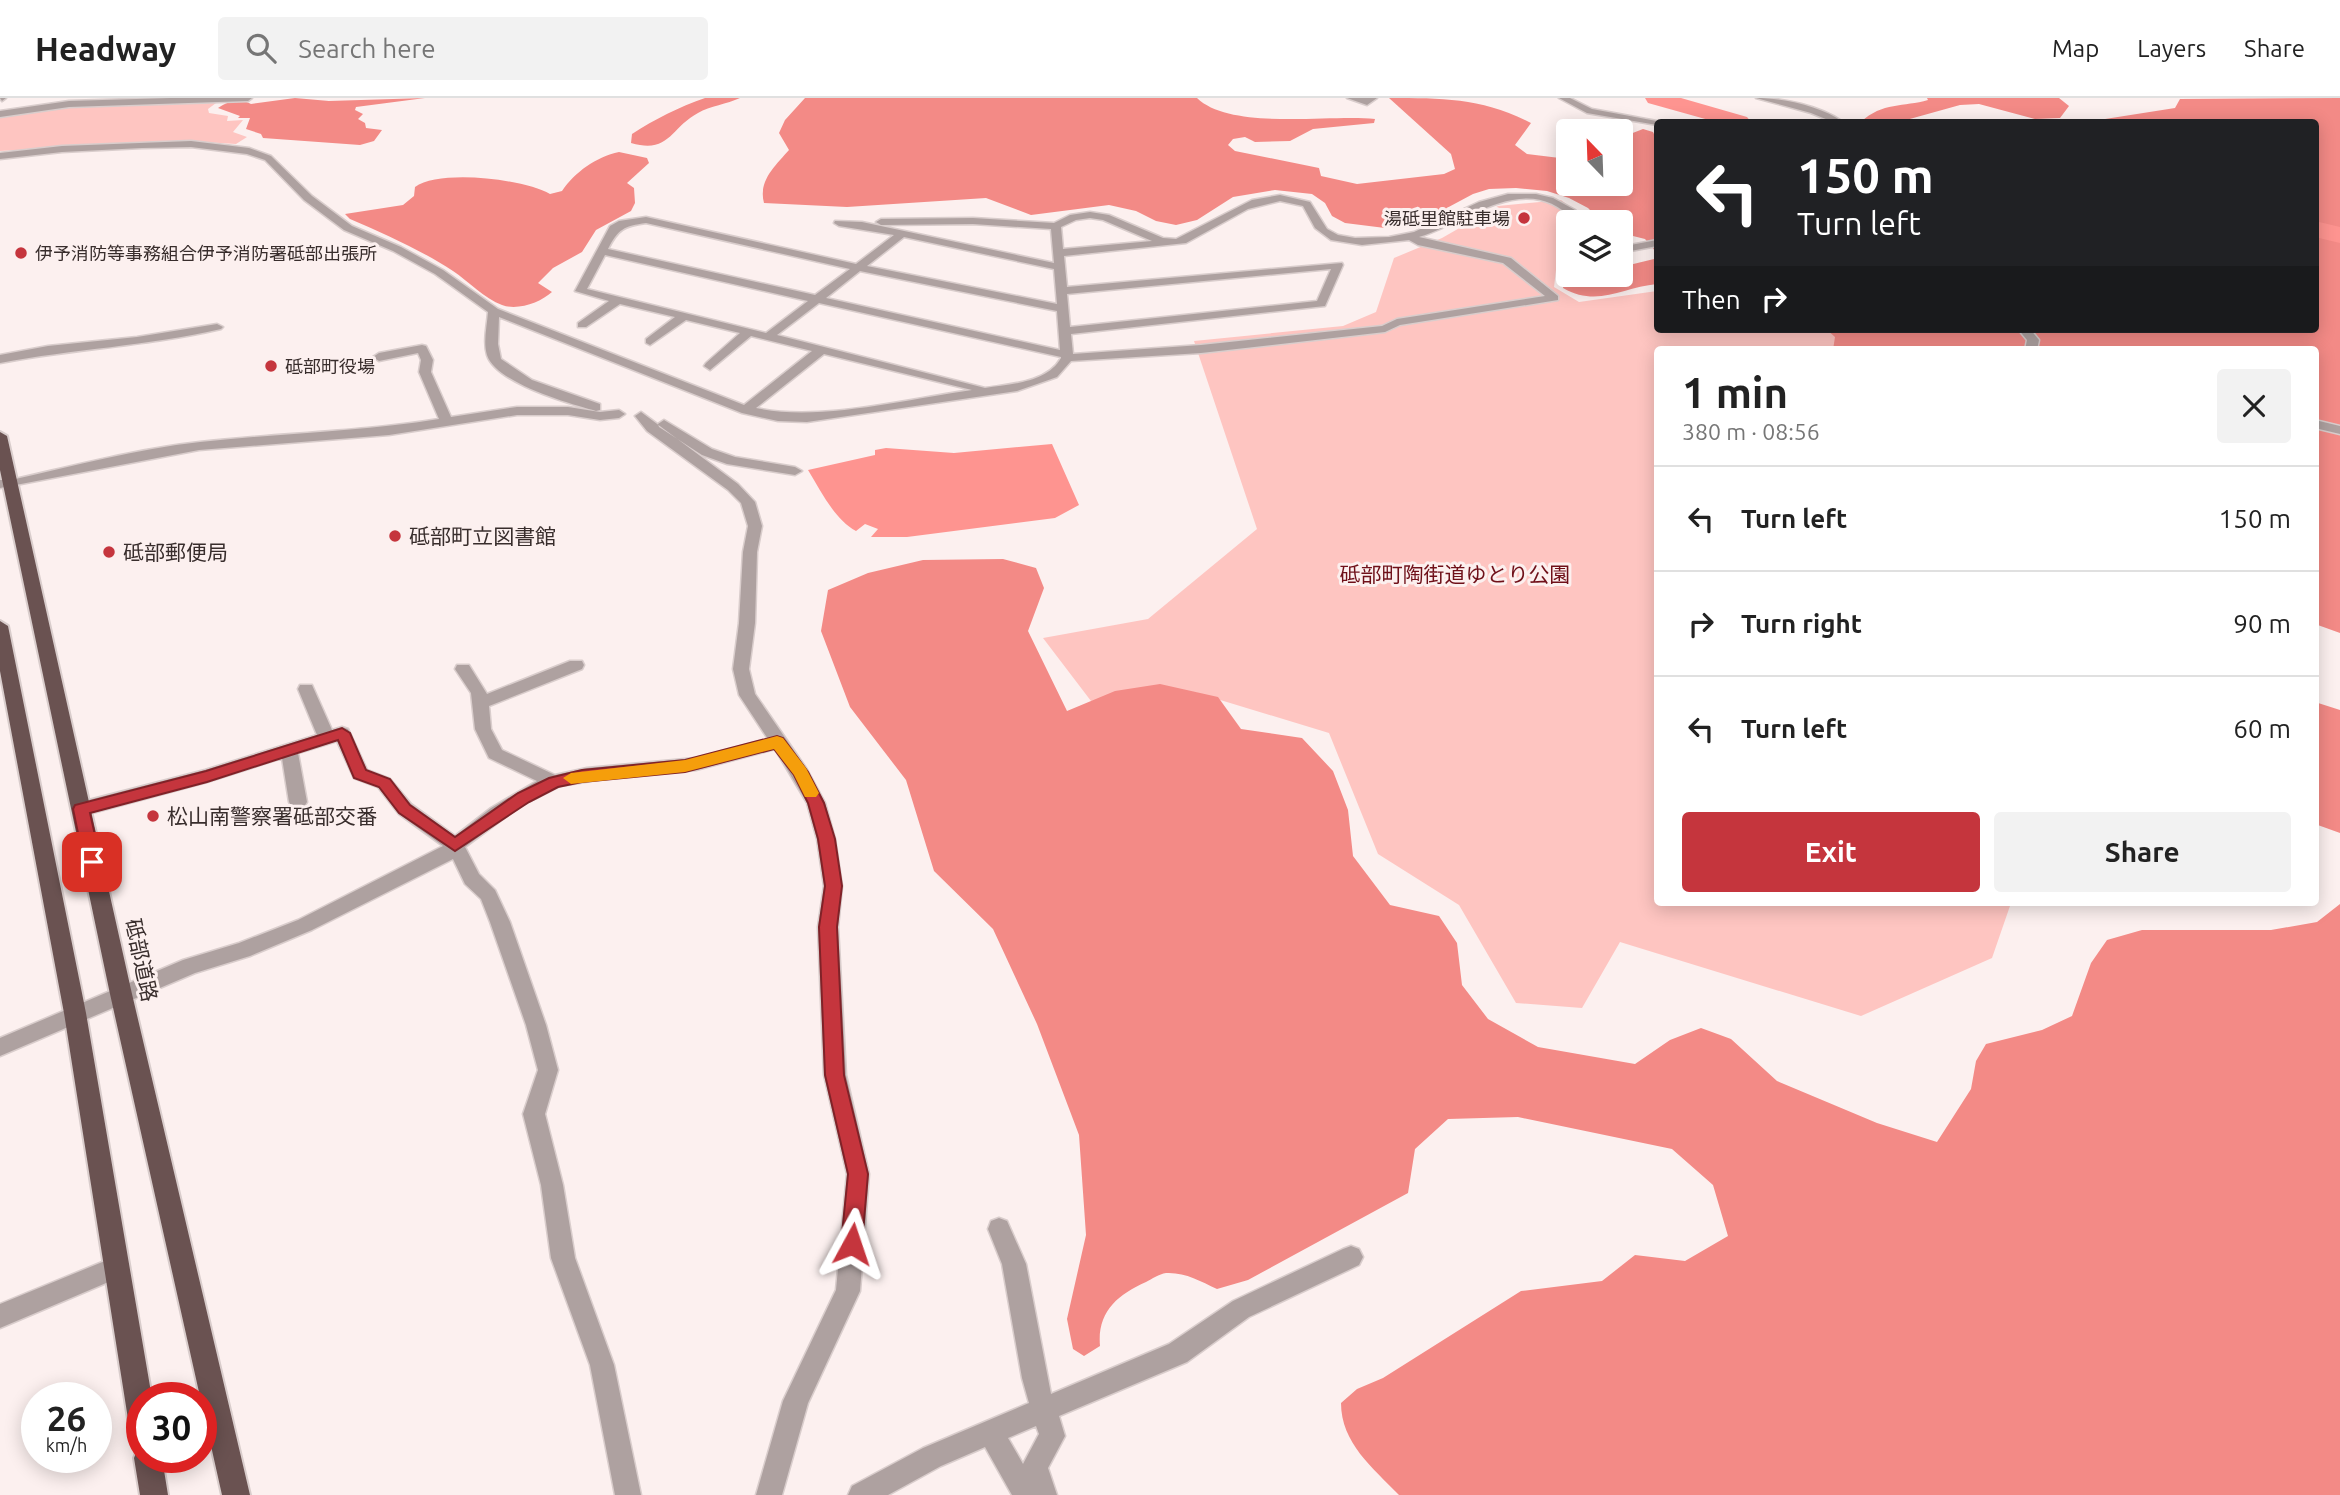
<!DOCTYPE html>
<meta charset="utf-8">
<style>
body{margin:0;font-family:Ubuntu,"Noto Sans JP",sans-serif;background:#f2f2f2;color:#222;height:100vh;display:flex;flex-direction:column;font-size:26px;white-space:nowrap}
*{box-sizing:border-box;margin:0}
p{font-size:23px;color:#767676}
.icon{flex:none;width:38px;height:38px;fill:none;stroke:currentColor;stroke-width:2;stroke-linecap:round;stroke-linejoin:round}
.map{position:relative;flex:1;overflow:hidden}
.side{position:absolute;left:1654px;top:248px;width:665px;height:560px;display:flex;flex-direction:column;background:#fff;border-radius:7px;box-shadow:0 4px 18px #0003}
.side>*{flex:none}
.top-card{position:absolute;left:1654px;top:21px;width:665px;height:214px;border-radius:7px;box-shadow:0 4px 18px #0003;background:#202124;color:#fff;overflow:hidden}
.needle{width:46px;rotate:337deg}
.buttons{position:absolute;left:1556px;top:21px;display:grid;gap:14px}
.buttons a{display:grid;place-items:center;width:77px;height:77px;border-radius:7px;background:#fff;box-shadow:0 4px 18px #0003;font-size:35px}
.speed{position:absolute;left:21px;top:1284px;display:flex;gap:14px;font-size:35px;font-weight:700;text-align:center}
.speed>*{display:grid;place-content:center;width:91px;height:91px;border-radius:50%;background:#fff;box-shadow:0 4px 18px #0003;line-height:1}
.speed small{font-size:18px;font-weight:400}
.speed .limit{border:10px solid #d22;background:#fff;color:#111}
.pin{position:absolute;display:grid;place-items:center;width:60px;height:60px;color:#fff;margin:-30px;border-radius:14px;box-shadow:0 4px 10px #0006}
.me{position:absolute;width:77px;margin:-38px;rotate:5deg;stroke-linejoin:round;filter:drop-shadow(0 0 5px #0008)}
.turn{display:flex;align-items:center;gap:24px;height:147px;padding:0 28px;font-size:32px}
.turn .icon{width:91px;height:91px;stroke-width:2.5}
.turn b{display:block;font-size:49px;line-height:60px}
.then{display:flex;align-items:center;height:66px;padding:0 28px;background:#0003;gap:14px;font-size:26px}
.round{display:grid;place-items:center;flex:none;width:74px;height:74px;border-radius:7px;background:#f2f2f2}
.overview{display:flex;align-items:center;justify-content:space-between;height:119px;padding:0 28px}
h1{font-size:42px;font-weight:700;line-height:52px}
.button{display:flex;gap:14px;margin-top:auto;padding:14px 28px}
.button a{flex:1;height:80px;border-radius:7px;background:#c5353d;color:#fff;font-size:28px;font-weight:700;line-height:80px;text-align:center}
.button a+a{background:#f2f2f2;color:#222}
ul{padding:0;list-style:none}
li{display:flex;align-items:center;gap:21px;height:105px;padding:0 28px;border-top:2px solid #e0e0e0}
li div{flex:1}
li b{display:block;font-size:26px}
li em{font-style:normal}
header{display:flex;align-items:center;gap:42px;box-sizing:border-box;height:98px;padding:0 35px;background:#fff;border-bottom:2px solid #e0e0e0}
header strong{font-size:33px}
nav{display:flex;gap:38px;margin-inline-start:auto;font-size:24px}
.search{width:490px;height:63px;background:#f2f2f2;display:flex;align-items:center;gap:18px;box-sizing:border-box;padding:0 24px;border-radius:7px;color:#767676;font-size:26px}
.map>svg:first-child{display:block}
.green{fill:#fec5c1}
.forest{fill:#f38a86}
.water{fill:#fe9490}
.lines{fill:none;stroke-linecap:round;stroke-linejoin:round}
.river{fill:#fe9490;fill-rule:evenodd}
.minor-casing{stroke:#d9cdcc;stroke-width:3}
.trunk-casing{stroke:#d9cdcc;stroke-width:4}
.minor{fill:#aea1a0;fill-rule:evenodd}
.trunk{fill:#6a5251;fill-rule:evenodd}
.route{fill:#c5353d;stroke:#802228;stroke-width:2}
.slow{fill:#f59e0b}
.poi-dot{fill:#c5353d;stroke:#fcf0ef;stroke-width:2.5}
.labels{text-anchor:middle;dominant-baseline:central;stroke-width:6;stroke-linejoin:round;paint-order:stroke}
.far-poi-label{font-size:18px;fill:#382d2c;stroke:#fcf0ef;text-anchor:start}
.poi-label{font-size:21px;fill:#382d2c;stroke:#fcf0ef;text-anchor:start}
.park-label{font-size:21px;fill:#6f1019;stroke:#fcf0ef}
.street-label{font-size:21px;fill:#382d2c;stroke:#fcf0ef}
</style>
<header>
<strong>Headway</strong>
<div class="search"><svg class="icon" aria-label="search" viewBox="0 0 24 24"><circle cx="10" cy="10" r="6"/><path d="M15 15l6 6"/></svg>Search here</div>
<nav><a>Map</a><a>Layers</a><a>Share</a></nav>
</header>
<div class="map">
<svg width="2340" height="1397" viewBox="0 0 2340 1397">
<rect width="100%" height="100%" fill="#fcf0ef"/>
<path class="green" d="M 220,2 L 208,11 L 209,15 L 228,18 L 227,23 L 243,22 L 233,34 L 247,39 L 236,46 L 188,43 L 0,53 L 0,17 L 48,10 Z
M 1561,102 L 1590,124 L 1568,124 L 1568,170 L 1556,172 L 1554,189 L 1579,204 L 1657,193 L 1657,231 L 1843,233 L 1832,252 L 1657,252 L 1657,805 L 2011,805 L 1992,860 L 1861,918 L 1620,844 L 1582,910 L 1516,905 L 1459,807 L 1378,756 L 1329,635 L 1194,594 L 1091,603 L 1043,540 L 1148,521 L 1257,431 L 1194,243 L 1343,228 L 1376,214 L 1394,160 L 1442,140 L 1498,108 Z"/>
<path class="forest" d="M 295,0 L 329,3 L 425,0 L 356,9 L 355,12 L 363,16 L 358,21 L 365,25 L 366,30 L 382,32 L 374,43 L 360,47 L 263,40 L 261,36 L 246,31 L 250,20 L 238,20 L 240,18 L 218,10 C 228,3 240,0 251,6 Z
M 705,0 L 740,0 C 727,6 710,8 698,15 C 670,30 670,56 631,45 L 632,36 C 655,21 679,9 705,0 Z
M 805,0 L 1197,0 C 1231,33 1330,16 1375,21 L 1374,25 L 1313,31 L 1290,43 L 1255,44 L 1245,39 L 1233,41 L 1228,47 L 1235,53 L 1319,70 L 1321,78 L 1357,86 L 1444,76 L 1455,71 L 1451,56 L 1389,0 C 1444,0 1482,0 1531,25 L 1515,47 L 1527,56 L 1568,61 L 1568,86 L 1620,86 L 1621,48 L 1625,38 L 1643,31 L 1653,34 L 1657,42 L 1657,186 C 1623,189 1598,210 1563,190 L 1564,182 L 1569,177 L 1620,177 L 1621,169 L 1654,161 L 1656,154 L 1645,141 L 1621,135 L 1620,124 L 1602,124 L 1588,110 L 1569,100 L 1547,93 L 1516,90 L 1489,91 L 1473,96 L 1430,119 L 1385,130 L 1345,125 L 1332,118 L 1325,105 L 1312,96 L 1275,92 L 1233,99 L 1197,122 L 1176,127 L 1156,123 L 1136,113 L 1109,107 L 1031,117 L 986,100 L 847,109 L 764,105 C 758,83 775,68 789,52 L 779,35 L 785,22 Z
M 1927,0 L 2059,0 L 2069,8 L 2060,20 L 2035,21 L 1979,6 L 1960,7 L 1899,24 L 1861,24 C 1882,4 1904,9 1928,2 Z
M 2340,0 L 2340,535 L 2315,526 L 2315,252 L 1833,252 L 1835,239 L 1826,231 L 2315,231 L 2315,24 L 2086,24 L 2175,10 L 2180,1 Z
M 619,54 L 647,60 L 649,65 L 627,85 L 634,90 L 635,105 L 631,113 L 596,132 L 582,154 L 553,170 L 538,185 L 552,194 C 541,204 518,213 502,207 C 485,201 468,183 453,173 C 421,152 385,136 350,121 L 345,116 L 403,107 L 414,98 L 415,89 C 440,71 524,81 550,96 L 562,93 C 575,74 596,59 619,54 Z
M 1003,461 L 1036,470 L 1044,490 L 1028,533 L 1067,613 L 1115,593 L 1160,586 L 1218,599 L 1241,631 L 1302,640 L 1333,673 L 1348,712 L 1353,758 L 1390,807 L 1439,818 L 1457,845 L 1462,887 L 1488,921 L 1538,949 L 1635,966 L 1670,942 L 1701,930 L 1731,941 L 1777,983 L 1877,1025 L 1937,1044 L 1971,991 L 1976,963 L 1986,946 L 2042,932 L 2072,918 L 2091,865 L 2107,842 L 2142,832 L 2271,832 L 2317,824 L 2340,806 L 2340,1397 L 1399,1397 C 1373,1370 1341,1345 1341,1305 L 1357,1291 L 1383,1280 L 1521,1193 L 1602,1183 L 1635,1157 L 1685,1163 L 1728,1138 L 1713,1087 L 1672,1051 L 1518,1019 L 1448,1021 L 1415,1051 L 1408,1095 L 1248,1182 L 1217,1191 C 1200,1183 1185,1174 1166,1175 C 1159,1176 1152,1181 1146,1184 C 1117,1197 1097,1214 1100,1248 L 1084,1258 L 1073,1251 L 1067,1221 L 1086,1137 L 1079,1037 L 1037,926 L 993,831 L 934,773 L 906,682 L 850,609 L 821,533 L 828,492 L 868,475 L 923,462 Z
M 2315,604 L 2340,612 L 2340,735 L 2315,726 Z"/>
<path class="water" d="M 1052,346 L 1079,407 L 1055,420 L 907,439 L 871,439 L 878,431 L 865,426 L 856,433 C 834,421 821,393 808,372 L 875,357 L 875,352 L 886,350 L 954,355 Z"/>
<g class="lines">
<path class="river" d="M 1645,0 L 1681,0 L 1747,19 L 1751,24 L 1716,24 L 1648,5 Z
M 2315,123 L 2340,129 L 2340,145 L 2315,139 Z"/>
<defs>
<path id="minor" d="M 0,0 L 6,0 L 2,3 Z
M 170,0 L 252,0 L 248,3 L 69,9 L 0,19 L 0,13 L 69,3 Z
M 1347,0 L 1377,0 L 1367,7 Z
M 1559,0 L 1570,0 L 1592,11 L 1662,24 L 1657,27 L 1587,15 Z
M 1756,0 C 1783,0 1821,8 1843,24 L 1833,24 L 1811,15 Z
M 191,43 L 249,50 L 271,58 L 312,98 L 352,128 L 401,149 L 443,172 L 498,211 L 744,307 L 812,253 L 751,238 L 710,272 L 704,268 L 706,265 L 740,235 L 686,222 L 650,247 L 646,245 L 646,241 L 675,219 L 620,206 L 586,229 L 578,229 L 578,225 L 609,203 L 575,193 L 610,128 L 619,123 L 646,119 L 856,166 L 894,137 L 839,128 L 834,125 L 835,123 L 862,124 L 1054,165 L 1051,131 L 973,126 L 881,127 L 876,124 L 881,121 L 973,120 L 1054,125 L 1070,117 L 1090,114 L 1109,117 L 1163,140 L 1176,141 L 1252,102 L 1280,97 L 1310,104 L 1327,131 L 1338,137 L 1355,140 L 1389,139 L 1414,134 L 1479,104 L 1508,96 L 1536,96 L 1553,100 L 1575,112 L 1585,124 L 1575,124 C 1528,70 1469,124 1419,139 L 1511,160 L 1558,198 L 1558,202 L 1400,227 L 1385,234 L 1201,255 L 1071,263 L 1057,279 L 1017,293 L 807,324 L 778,323 L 742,315 L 499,219 L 498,246 L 501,261 L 532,282 L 600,306 L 600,312 L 596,313 C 570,306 496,285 487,257 C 483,244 487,228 488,214 L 435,176 L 393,153 L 344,132 L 304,102 L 265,62 L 247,56 L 191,49 L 142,50 L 62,54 L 0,61 L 0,55 L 62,48 ZM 1280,103 L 1303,108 L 1315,130 L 1331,142 L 1362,147 L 1409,142 L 1418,147 L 1503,165 L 1545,198 L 1397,221 L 1382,228 L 1201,247 L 1073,256 L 1071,236 L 1325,208 L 1343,167 L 1342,165 L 1067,189 L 1064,158 L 1186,145 L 1248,111 ZM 1090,120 L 1103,122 L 1152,143 L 1063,151 L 1061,129 L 1076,122 ZM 646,125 L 850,171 L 815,197 L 608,151 C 618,131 624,128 646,125 ZM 904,139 L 1054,171 L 1057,206 L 867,168 ZM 605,157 L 808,203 L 766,235 L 587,191 ZM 1331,171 L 1317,203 L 1070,229 L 1067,196 ZM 860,173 L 1057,213 L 1060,252 L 826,200 ZM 819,205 L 1061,259 L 1061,260 C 1047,285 1010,286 985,290 L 777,237 ZM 824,256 L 972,292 C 907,301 819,324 756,310 Z
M 1657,142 L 1657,148 L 1620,155 L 1620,149 Z
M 217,226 L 223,229 L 221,231 C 148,248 73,251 0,265 L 0,257 L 48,248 L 137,239 Z
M 2018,231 L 2030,231 L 2039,242 L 2037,252 L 2025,252 L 2027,242 Z
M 422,247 L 426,248 L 433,262 L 431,274 L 451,319 L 517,309 L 568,309 L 600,314 L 619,312 L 625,316 L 619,320 L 600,322 L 568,317 L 517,317 L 389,337 L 199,352 L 0,390 L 0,382 L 11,382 C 73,368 136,351 200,344 C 280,335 360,334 439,321 L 419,274 L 421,262 L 418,255 L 379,263 L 373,259 L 379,255 Z
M 641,314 L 738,386 L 755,404 L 762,428 L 757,454 L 755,525 L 749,571 L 755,596 L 806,670 L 825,705 L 835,741 L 842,788 L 838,829 L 846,977 L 869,1076 L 860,1193 L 808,1305 L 782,1397 L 756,1397 L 783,1303 L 836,1192 L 847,1076 L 824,977 L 818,829 L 824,788 L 817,741 L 807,705 L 775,651 L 696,672 L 603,681 L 560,688 L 519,709 L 465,749 L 479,776 L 495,792 L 510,824 L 546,927 L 558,972 L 545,1016 L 563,1087 L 575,1160 L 614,1267 L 641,1397 L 615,1397 L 590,1267 L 551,1160 L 541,1087 L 523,1016 L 538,972 L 526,927 L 490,824 L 481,801 L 465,786 L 453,761 L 312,832 L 250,858 L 195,875 L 0,958 L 0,940 L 183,862 L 239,845 L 298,822 L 443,748 L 399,716 L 378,689 L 354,680 L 337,643 L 298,655 L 307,704 L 304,709 L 292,709 L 289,704 L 282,660 L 207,684 L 81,718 L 75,716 L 72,711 L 75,706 L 81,704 L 205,672 L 317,637 L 298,591 L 300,587 L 312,587 L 332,632 L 342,629 L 348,631 L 367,672 L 390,681 L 411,706 L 455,738 L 491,710 L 537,683 L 489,660 L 475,631 L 471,595 L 455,571 L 457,567 L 469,567 L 487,596 L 570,563 L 582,563 L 584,567 L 582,571 L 489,608 L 491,631 L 502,652 L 555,677 L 587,670 L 696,660 L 768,641 L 739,597 L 733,571 L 739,525 L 743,454 L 748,428 L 741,405 L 728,392 L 647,333 L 635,318 Z
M 664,322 L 712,351 L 735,359 L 795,369 L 802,373 L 795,377 L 727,366 L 702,357 L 659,329 L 658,326 Z
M 2315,322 L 2340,328 L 2340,336 L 2315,330 Z
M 999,1120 L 1007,1123 L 1026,1166 L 1051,1296 L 1169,1246 L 1233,1203 L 1343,1151 L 1351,1148 L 1359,1151 L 1363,1159 L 1359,1167 L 1249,1219 L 1187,1264 L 1059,1318 L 1065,1338 L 1048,1370 L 1057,1397 L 1012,1397 L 985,1349 L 941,1368 L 888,1397 L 848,1397 L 852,1388 L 923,1350 L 1029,1305 L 1022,1280 L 1002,1166 L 988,1131 L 991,1123 ZM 1036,1328 L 1039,1336 L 1023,1366 L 1008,1340 Z
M 117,1158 L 125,1161 L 129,1169 L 125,1177 L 0,1230 L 0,1206 Z"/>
<path id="trunk" d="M 0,334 L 7,338 L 132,896 L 250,1397 L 222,1397 L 110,896 L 0,372 Z
M 0,523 L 8,528 L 86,915 L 152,1300 L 142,1300 L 142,1335 L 132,1331 L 128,1321 L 64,915 L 0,573 Z
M 142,1348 L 142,1360 L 162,1360 L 168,1397 L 140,1397 L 134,1360 L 138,1350 Z"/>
</defs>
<use href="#minor" class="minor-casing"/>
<use href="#trunk" class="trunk-casing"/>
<use href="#minor" class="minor"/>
<use href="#trunk" class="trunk"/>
</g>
<path class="route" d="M 342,630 L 350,635 L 366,672 L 390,681 L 410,707 L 455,739 L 518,695 L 549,680 L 582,672 L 685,662 L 777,638 L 783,640 L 808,674 L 824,705 L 835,741 L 842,788 L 837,829 L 844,977 L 868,1076 L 862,1146 L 859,1153 L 852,1156 L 844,1153 L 841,1146 L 848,1076 L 825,977 L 819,829 L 825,788 L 818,741 L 808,705 L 794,677 L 774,651 L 685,674 L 582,684 L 558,689 L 529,704 L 455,753 L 399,715 L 379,689 L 354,680 L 338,642 L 207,684 L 90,715 L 101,764 L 98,768 L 87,768 L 84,764 L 73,711 L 75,707 L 206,673 Z"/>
<path class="slow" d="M 777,638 L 783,640 L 806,670 L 819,695 L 816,699 L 805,699 L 794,677 L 774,651 L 685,674 L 571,686 L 563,680 L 571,675 L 685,662 Z"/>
<g class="poi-dot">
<circle cx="1524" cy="120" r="7"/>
<circle cx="21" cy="155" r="7"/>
<circle cx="271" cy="268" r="7"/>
<circle cx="395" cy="438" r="7"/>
<circle cx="109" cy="454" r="7"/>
<circle cx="153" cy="718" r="7"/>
</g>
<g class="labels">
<g class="far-poi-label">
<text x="1510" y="120" text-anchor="end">湯砥里館駐車場</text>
<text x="35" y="155">伊予消防等事務組合伊予消防署砥部出張所</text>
<text x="285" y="268">砥部町役場</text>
</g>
<g class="poi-label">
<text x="409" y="438">砥部町立図書館</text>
<text x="123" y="454">砥部郵便局</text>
<text x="167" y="718">松山南警察署砥部交番</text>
</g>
<g class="park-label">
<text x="1455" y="476">砥部町陶街道ゆとり公園</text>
</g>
<g class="street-label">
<text transform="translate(142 862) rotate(78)">砥部道路</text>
</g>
</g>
</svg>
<div class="buttons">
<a><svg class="needle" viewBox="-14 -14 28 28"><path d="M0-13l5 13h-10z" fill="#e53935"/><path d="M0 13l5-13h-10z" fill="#767676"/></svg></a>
<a><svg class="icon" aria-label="layers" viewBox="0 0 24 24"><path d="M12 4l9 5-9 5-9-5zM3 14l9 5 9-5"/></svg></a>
</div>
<div class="speed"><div>26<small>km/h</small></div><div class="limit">30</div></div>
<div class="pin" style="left:92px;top:764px;background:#d93025"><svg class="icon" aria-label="arrive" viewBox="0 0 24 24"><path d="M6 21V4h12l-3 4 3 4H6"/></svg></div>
<svg class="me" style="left:852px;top:1146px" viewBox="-20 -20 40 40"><path d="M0-17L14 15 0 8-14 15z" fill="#c5353d" stroke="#fff" stroke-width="4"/></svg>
<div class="top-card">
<div class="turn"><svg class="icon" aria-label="left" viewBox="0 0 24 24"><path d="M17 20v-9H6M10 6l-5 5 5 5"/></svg><div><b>150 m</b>Turn left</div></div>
<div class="then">Then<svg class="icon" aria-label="right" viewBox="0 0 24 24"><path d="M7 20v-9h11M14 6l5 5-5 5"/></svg></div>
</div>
<section class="side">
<div class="overview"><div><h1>1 min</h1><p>380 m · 08:56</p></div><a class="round"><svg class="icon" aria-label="close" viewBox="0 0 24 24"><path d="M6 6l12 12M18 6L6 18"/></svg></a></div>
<ul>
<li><svg class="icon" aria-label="left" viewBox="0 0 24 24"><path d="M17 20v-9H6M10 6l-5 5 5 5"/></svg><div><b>Turn left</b></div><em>150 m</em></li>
<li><svg class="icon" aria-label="right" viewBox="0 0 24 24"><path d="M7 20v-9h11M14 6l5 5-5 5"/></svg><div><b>Turn right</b></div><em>90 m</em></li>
<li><svg class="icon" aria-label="left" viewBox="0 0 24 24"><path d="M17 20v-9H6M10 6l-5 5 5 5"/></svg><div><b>Turn left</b></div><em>60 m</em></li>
</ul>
<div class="button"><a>Exit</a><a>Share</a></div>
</section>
</div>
